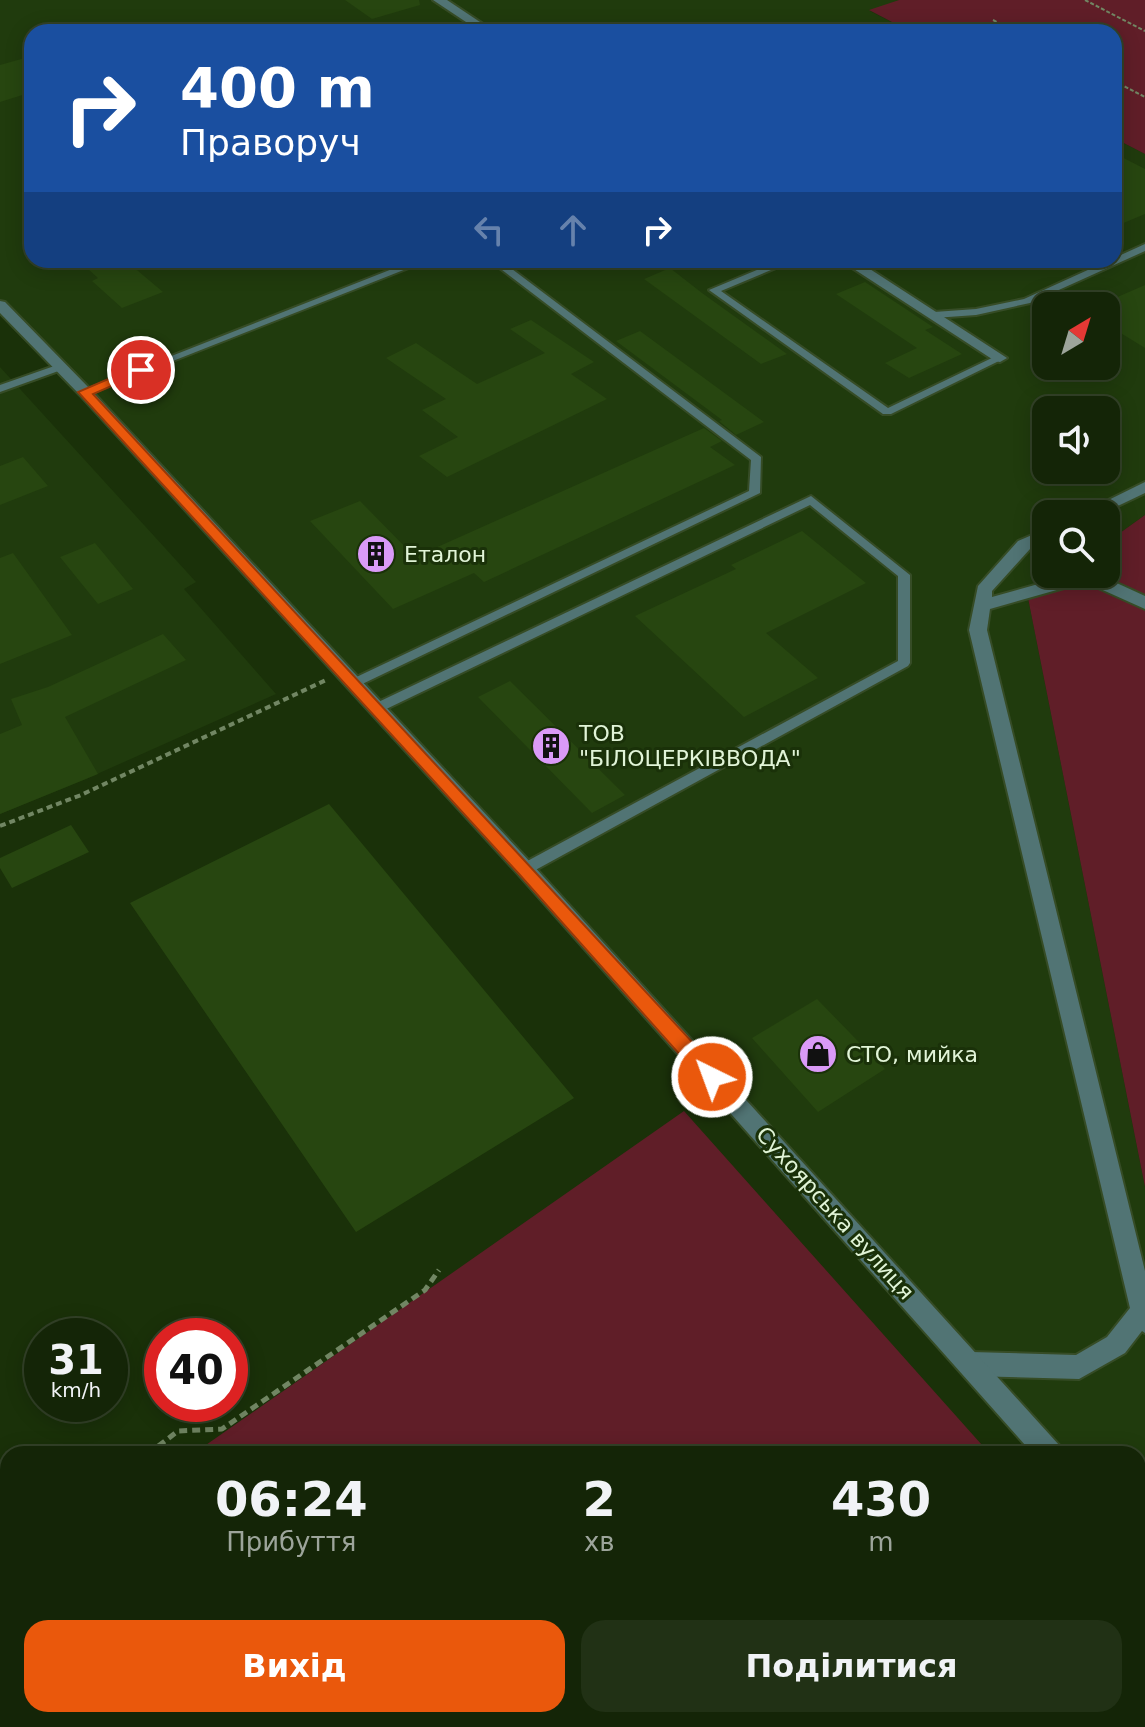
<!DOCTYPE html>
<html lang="uk">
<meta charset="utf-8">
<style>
body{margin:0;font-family:"DejaVu Sans",sans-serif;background:#213115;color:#f1f3f6;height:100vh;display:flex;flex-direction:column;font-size:30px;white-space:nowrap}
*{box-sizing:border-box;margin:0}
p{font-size:26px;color:#9da59b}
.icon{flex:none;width:44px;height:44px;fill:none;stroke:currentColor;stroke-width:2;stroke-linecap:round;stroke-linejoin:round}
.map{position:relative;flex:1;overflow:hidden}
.drawer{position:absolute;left:0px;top:1446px;width:1146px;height:282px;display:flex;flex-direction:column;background:#142507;border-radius:24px 24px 0 0;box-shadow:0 4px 20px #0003,0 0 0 2px #334228}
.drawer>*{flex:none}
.banner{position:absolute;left:24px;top:24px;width:1098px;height:244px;border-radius:24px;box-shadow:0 4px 20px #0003,0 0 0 2px #334228;background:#1a4fa0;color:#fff;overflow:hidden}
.needle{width:52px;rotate:38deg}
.buttons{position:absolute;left:1032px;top:292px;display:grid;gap:16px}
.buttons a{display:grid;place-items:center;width:88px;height:88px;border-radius:16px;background:#142507;box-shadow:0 4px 20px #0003,0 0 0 2px #334228;font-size:40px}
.speed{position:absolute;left:24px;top:1318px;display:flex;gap:16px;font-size:40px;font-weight:700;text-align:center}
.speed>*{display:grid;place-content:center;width:104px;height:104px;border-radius:50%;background:#142507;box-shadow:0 4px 20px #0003,0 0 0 2px #334228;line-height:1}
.speed small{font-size:20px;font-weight:400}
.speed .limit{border:12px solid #d22;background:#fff;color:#111}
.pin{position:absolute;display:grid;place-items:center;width:68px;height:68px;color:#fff;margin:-34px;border:4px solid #fff;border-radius:50%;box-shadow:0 2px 8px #0007}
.me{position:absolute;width:88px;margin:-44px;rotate:318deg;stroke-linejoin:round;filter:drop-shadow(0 0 6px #0008)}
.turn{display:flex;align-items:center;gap:28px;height:168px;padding:0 24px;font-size:36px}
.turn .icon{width:104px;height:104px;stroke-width:2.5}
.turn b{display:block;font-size:56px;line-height:68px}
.lanes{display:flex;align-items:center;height:76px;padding:0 24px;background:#0003;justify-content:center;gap:40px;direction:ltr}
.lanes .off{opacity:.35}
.eta{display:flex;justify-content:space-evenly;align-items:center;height:136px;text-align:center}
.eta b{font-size:48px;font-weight:700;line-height:56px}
.primary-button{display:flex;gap:16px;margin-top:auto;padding:16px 24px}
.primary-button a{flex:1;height:92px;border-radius:24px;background:#ea580c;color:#fff;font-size:32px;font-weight:700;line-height:92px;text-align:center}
.primary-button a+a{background:#213115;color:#f1f3f6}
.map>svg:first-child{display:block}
.built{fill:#203b0d;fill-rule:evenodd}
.green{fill:#601e28}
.building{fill:#274610}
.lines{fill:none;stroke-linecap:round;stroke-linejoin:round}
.service-casing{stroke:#364c26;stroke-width:4}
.minor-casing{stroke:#364c26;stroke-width:4}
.tertiary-casing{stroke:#364c26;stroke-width:4}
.path-far2{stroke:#718663;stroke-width:2;stroke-dasharray:4 2;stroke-linecap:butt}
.path-far1{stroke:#718663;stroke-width:4;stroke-dasharray:6 4;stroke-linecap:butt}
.path{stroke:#718663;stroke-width:5;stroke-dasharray:8 5;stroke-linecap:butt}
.service{fill:#517474;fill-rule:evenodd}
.minor{fill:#517474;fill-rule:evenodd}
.tertiary{fill:#517474;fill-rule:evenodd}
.route{fill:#ea580c;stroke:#983908;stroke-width:2}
.labels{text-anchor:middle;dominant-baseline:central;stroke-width:6;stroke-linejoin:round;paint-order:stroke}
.poi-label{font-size:22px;fill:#e1f4d7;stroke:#1a3109;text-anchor:start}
.street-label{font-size:22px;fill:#e1f4d7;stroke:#1a3109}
</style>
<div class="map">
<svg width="1145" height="1727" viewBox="0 0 1145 1727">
<rect width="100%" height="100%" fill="#1a3109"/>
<path class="built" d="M 0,0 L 899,0 L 870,11 L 911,32 L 32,32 L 32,260 L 1114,260 L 1114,138 L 1145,154 L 1145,515 L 1106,543 L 1106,514 L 1046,514 L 1046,574 L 1062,574 L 1028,598 L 1145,1187 L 1145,1537 L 1138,1530 L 1138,1454 L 1061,1454 L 0,305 ZM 1046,306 L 1106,306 L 1106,366 L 1046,366 ZM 1046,410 L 1106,410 L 1106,470 L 1046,470 Z
M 0,367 L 196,582 L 184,589 L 276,694 L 86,779 L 0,814 Z"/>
<path class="green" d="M 899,0 L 1145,0 L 1145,154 L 1114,138 L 1114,32 L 911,32 L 869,10 Z
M 1145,515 L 1145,1187 L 1028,598 L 1062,574 L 1106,574 L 1106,543 Z
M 684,1111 L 990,1454 L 193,1454 Z
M 1138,1621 L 1145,1629 L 1145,1727 L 74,1727 L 72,1720 L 1138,1720 Z"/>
<path class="building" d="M 345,0 L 419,0 L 420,5 L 372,19 Z
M 32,56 L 32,92 L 0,102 L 0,65 Z
M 1114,153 L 1145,169 L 1145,214 L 1114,227 Z
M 78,260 L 125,260 L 163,292 L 122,308 L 92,281 L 98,278 Z
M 670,268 L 702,293 L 787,354 L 761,364 L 644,279 Z
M 865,282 L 933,327 L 925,330 L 962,354 L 909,378 L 885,363 L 917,348 L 836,294 Z
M 1145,285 L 1145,348 L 1106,324 L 1106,302 Z
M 531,320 L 594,362 L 571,374 L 607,399 L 447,477 L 419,456 L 458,437 L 422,410 L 446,399 L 386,358 L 416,343 L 477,384 L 545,353 L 510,329 Z
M 640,331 L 764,422 L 736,435 L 719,421 L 722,420 L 616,341 Z
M 704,428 L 722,441 L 710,447 L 735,465 L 484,582 L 474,573 L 393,609 L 310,521 L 360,501 L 415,557 Z
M 23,457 L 48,486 L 0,505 L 0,466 Z
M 802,531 L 866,583 L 766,633 L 818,678 L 744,717 L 635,616 L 736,569 L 731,565 Z
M 95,543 L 133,589 L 98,604 L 60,557 Z
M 13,553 L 72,635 L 0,664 L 0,558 Z
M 163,634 L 186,660 L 65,717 L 98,774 L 0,814 L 0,734 L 22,725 L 11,699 L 48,687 Z
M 510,681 L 625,795 L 592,813 L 478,697 Z
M 329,804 L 574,1098 L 356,1232 L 130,903 Z
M 71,825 L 89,852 L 12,888 L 0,868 L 0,858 Z
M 817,999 L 885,1069 L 818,1112 L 752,1038 Z"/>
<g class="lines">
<defs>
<path id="service" d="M 1145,244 L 1145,251 L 1030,303 L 976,315 L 934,318 L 929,315 L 934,312 L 976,309 L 1024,299 Z
M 415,260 L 429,260 L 89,394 L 85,395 L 80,392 Z
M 489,260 L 500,260 L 761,457 L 760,493 L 356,687 L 348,687 L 346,684 L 348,681 L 749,491 L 751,460 Z
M 781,260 L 795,260 L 721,291 L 888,408 L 996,356 L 1000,355 L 1005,358 L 891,414 L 883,414 L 709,290 Z
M 60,364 L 64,365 L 64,369 L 0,392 L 0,385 Z
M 811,496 L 910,575 L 910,663 L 908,666 L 530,873 L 520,873 L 518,869 L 520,865 L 898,661 L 898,576 L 810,505 L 380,712 L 375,714 L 369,709 L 370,706 Z
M 1145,1686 L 1145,1708 L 1138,1711 L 1138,1689 Z
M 1099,1720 L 1125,1720 L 1122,1727 L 1096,1727 Z"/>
<path id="minor" d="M 433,0 L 447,0 L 495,32 L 481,32 Z
M 840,260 L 856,260 L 1007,358 L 1000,362 L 995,361 Z
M 1145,482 L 1145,493 L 1101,514 L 1080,514 Z
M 1046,529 L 1046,541 L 1030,549 L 992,591 L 992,597 L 1074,574 L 1097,574 L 1145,596 L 1145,609 L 1085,582 L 990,609 L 987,630 L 1145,1271 L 1145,1333 L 1142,1331 L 1125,1353 L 1079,1379 L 971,1376 L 962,1373 L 958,1364 L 962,1355 L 971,1352 L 1076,1355 L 1107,1337 L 1130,1308 L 969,630 L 978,586 L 1018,541 Z"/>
<path id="tertiary" d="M 0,301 L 5,302 L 90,389 L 532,864 L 1059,1445 L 1063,1454 L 1033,1454 L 518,874 L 80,395 L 0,313 Z
M 1138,1540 L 1145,1543 L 1145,1576 L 1138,1573 Z"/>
</defs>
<use href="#service" class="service-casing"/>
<use href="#minor" class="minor-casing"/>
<use href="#tertiary" class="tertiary-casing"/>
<path class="path-far2" d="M 1085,0 L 1145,31
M 993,20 L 1016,32
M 1114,81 L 1145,97"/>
<path class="path-far1" d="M 0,826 L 81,795 L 326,680"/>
<path class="path" d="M 148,1454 L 178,1431 L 222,1429 L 425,1290 L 439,1270
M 0,1495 L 8,1496"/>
<use href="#service" class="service"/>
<use href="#minor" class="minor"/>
<use href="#tertiary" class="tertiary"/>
</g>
<path class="route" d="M 136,367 L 148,370 L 93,394 L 719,1071 L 722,1077 L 719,1083 L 712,1085 L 705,1083 L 519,874 L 78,392 Z"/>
<defs>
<symbol id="building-disc" viewBox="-11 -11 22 22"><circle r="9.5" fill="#da9af7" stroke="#1a3109"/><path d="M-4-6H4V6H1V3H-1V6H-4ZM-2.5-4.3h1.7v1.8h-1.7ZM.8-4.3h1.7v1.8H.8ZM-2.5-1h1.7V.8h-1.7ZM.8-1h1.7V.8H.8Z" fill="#111"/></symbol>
<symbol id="shop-disc" viewBox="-11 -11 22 22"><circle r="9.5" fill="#da9af7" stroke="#1a3109"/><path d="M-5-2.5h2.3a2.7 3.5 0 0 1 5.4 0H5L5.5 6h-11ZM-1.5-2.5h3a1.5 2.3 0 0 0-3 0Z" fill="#111"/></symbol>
</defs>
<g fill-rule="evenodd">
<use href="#building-disc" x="354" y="532" width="44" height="44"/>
<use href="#building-disc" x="529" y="724" width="44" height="44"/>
<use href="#shop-disc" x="796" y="1032" width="44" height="44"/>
</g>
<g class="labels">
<g class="poi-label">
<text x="404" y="554">Еталон</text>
<text x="579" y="733">ТОВ<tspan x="579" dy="25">"БІЛОЦЕРКІВВОДА"</tspan></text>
<text x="846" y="1054">СТО, мийка</text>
</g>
<g class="street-label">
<text transform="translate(835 1213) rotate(48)">Сухоярська вулиця</text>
</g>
</g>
</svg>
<div class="buttons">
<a><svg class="needle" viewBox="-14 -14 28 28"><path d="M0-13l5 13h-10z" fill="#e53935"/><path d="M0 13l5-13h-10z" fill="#9da59b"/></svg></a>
<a><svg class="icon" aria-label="sound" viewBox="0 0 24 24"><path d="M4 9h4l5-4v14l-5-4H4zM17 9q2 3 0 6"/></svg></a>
<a><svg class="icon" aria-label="search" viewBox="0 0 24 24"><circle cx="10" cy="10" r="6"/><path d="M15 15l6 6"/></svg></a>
</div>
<div class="speed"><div>31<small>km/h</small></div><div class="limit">40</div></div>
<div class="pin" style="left:141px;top:370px;background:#d93025"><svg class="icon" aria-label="arrive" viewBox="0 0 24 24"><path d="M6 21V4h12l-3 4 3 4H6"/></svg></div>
<svg class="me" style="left:712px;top:1077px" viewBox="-20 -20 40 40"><circle r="17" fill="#ea580c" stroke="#fff" stroke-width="3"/><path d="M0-11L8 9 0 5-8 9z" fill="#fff"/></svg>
<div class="banner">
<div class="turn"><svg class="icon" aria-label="right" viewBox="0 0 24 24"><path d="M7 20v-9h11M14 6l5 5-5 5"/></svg><div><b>400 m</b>Праворуч</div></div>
<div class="lanes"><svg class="icon off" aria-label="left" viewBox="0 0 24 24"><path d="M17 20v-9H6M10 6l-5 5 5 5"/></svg><svg class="icon off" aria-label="ahead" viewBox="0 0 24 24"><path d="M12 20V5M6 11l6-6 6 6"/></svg><svg class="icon" aria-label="right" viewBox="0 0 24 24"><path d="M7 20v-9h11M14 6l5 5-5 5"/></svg></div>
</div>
<section class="drawer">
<div class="eta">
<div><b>06:24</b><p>Прибуття</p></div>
<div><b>2</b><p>хв</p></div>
<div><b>430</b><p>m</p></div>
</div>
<div class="primary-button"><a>Вихід</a><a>Поділитися</a></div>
</section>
</div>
